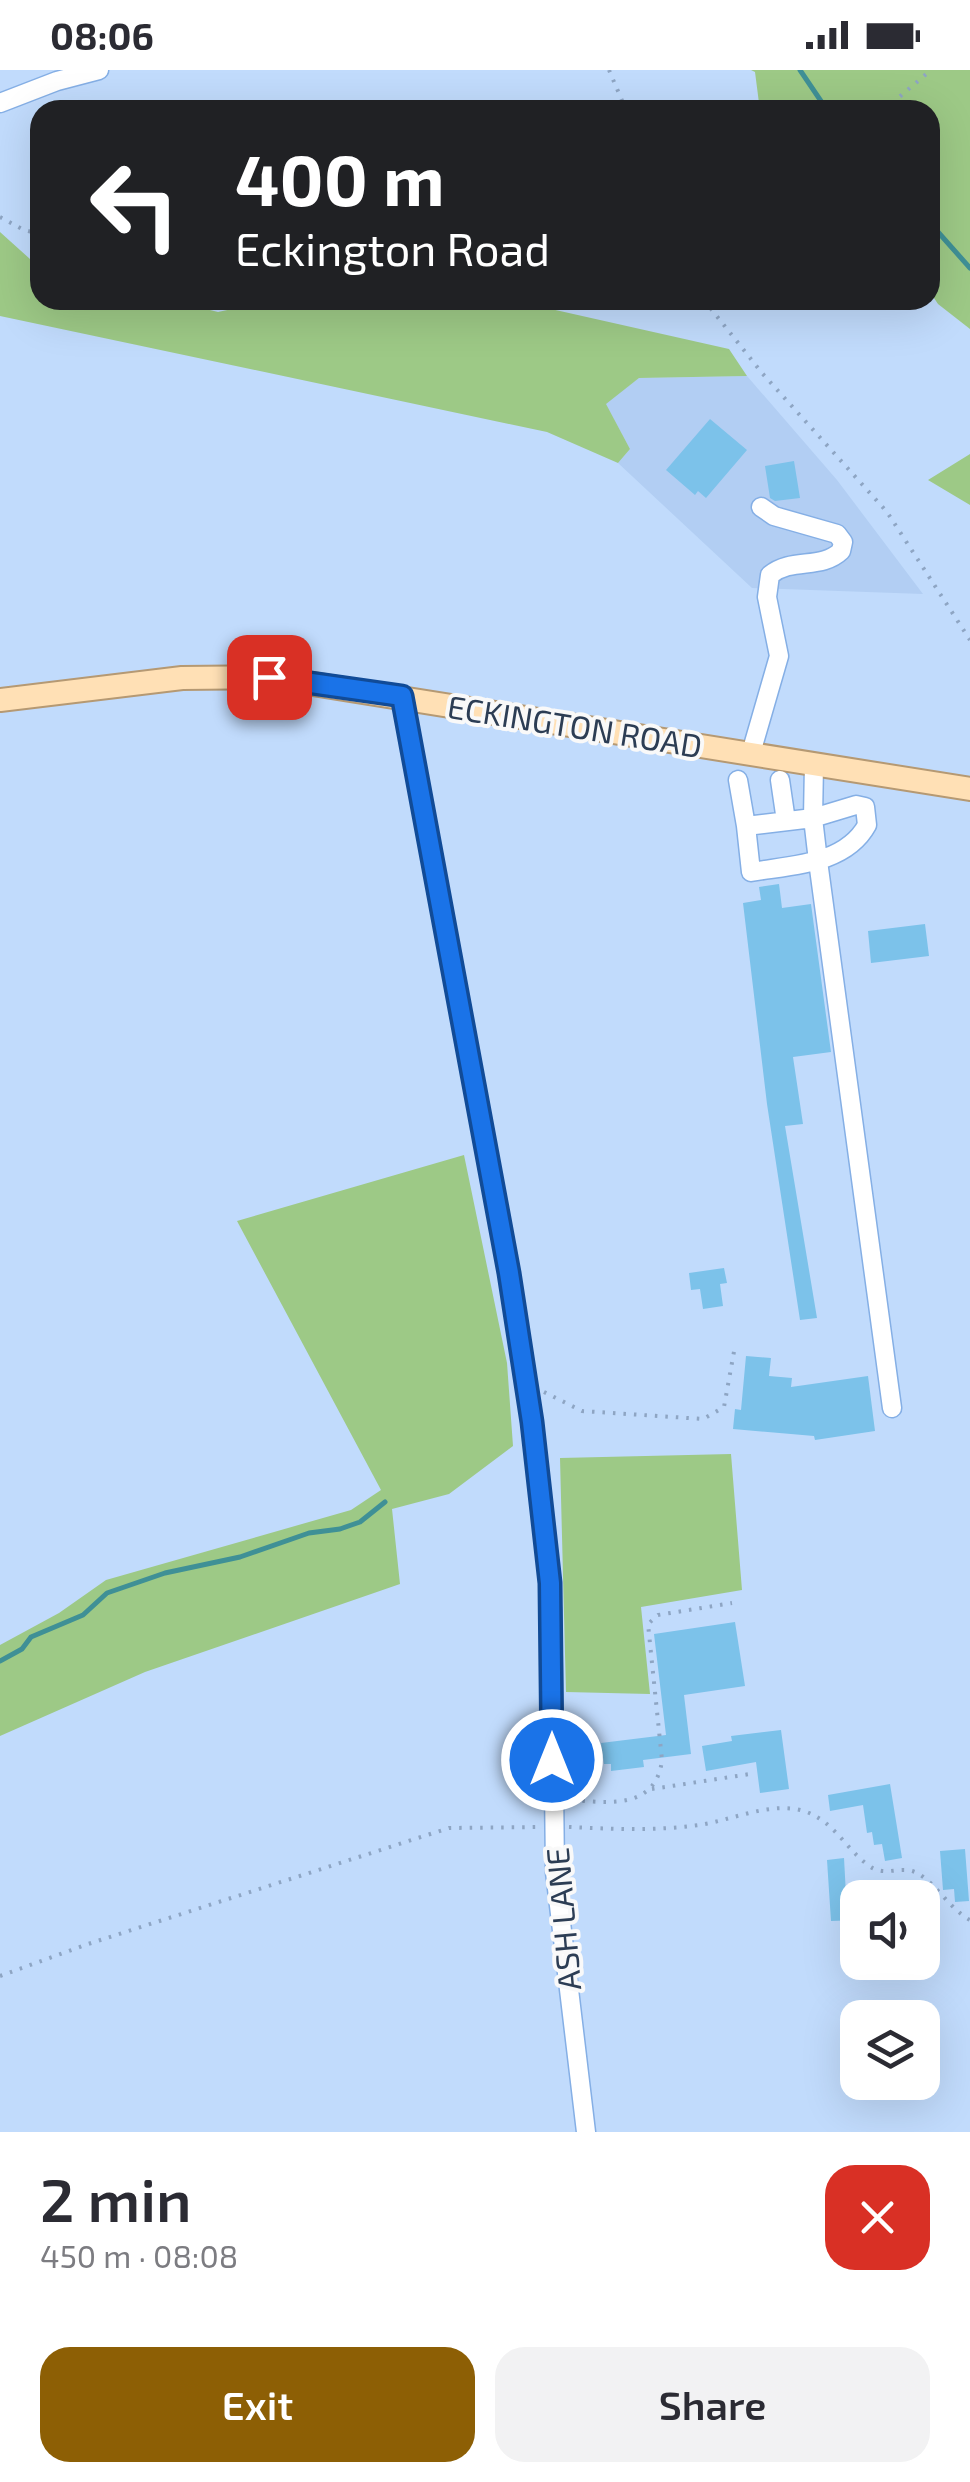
<!DOCTYPE html>
<meta charset="utf-8">
<style>
body{margin:0;font-family:"Exo 2",sans-serif;background:#f2f2f3;color:#2b2b33;height:100vh;display:flex;flex-direction:column;font-size:38px;white-space:nowrap}
*{box-sizing:border-box;margin:0}
p{font-size:32px;color:#7c7c81}
.icon{flex:none;width:55px;height:55px;fill:none;stroke:currentColor;stroke-width:2;stroke-linecap:round;stroke-linejoin:round}
.map{position:relative;height:2062px;overflow:hidden}
.details{display:flex;flex-direction:column;background:#fff;flex:1}
.details>*{flex:none}
.top-card{position:absolute;left:30px;top:30px;width:910px;height:210px;border-radius:30px;box-shadow:0 10px 40px #0002;background:#202124;color:#fff;overflow:hidden}
.fabs{position:absolute;left:840px;top:1810px;display:grid;gap:20px}
.fabs a{display:grid;place-items:center;width:100px;height:100px;border-radius:20px;background:#fff;box-shadow:0 10px 40px #0002;font-size:50px}
.pin{position:absolute;display:grid;place-items:center;width:85px;height:85px;color:#fff;margin:-42px;border-radius:20px;box-shadow:0 5px 15px #0006}
.me{position:absolute;width:110px;margin:-55px;rotate:0deg;stroke-linejoin:round;filter:drop-shadow(0 0 8px #0008)}
.turn{display:flex;align-items:center;gap:35px;height:210px;padding:0 40px;font-size:45px}
.turn .icon{width:130px;height:130px;stroke-width:2.5}
.turn b{display:block;font-size:70px;line-height:85px}
.round{display:grid;place-items:center;flex:none;width:105px;height:105px;border-radius:30px;background:#f2f2f3}
.overview{display:flex;align-items:center;justify-content:space-between;height:170px;padding:0 40px}
h1{font-size:60px;font-weight:600;line-height:75px}
.button{display:flex;gap:20px;margin-top:auto;padding:20px 40px}
.button a{flex:1;height:115px;border-radius:30px;background:#8d5f05;color:#fff;font-size:40px;font-weight:600;line-height:115px;text-align:center}
.button a+a{background:#f2f2f3;color:#2b2b33}
.status{display:flex;justify-content:space-between;align-items:center;height:70px;padding:0 50px;background:#fff;direction:ltr}
.status svg{height:28px;fill:currentColor}
.map>svg:first-child{display:block}
.built{fill:#b2cef3}
.green{fill:#9dc986}
.lines{fill:none;stroke-linecap:round;stroke-linejoin:round}
.stream{stroke:#3f9096;stroke-width:5}
.building{fill:#7cc2ea}
.minor-casing{stroke:#85afe5;stroke-width:21}
.major-casing{stroke:#b59973;stroke-width:26}
.path{stroke:#8ea5c3;stroke-width:4;stroke-dasharray:2.5 8;stroke-linecap:butt}
.minor{stroke:#fff;stroke-width:18}
.major{stroke:#ffe0b5;stroke-width:22}
.route-casing{stroke:#114b97;stroke-width:25}
.route{stroke:#1a73e8;stroke-width:18}
.labels{text-anchor:middle;dominant-baseline:central;stroke-width:8;stroke-linejoin:round;paint-order:stroke}
.street-label{font-size:32px;fill:#2c3d54;stroke:#f9f9f9}
</style>
<div class="status"><b>08:06</b><svg viewBox="0 0 49 12"><path d="M0 12V9h3v3zM5 12V6h3v6zM10 12V3h3v9zM15 12V0h3v12zM26 1h20v11H26zM47 4h2v5h-2z"/></svg></div>
<div class="map">
<svg width="970" height="2062" viewBox="0 0 970 2062">
<rect width="100%" height="100%" fill="#c1dbfc"/>
<path class="built" d="M 747,306 L 837,410 L 923,524 L 752,518 L 618,393 L 630,379 L 605,333 L 639,308 Z"/>
<path class="green" d="M 751,0 L 970,0 L 970,259 L 938,234 L 930,222 L 930,40 L 773,40 L 759,33 L 755,2 Z
M 0,162 L 40,198 L 40,230 L 170,230 L 218,242 L 273,230 L 511,230 L 729,279 L 747,306 L 639,308 L 606,334 L 630,379 L 618,393 L 547,362 L 0,246 Z
M 970,384 L 970,435 L 928,410 Z
M 464,1085 L 507,1293 L 513,1376 L 449,1424 L 392,1439 L 400,1514 L 145,1602 L 0,1666 L 0,1575 L 59,1543 L 106,1510 L 351,1440 L 381,1420 L 237,1151 Z
M 731,1384 L 742,1520 L 641,1537 L 650,1624 L 566,1622 L 560,1388 Z"/>
<g class="lines">
<path class="stream" d="M 800,0 L 827,40
M 930,153 L 970,198
M 0,1591 L 22,1579 L 31,1567 L 83,1545 L 107,1523 L 165,1503 L 240,1487 L 309,1463 L 340,1459 L 360,1452 L 385,1432"/>
</g>
<path class="building" d="M 710,349 L 747,380 L 706,428 L 698,421 L 695,425 L 666,400 Z
M 794,391 L 800,428 L 775,431 L 770,428 L 765,396 Z
M 779,814 L 782,838 L 811,834 L 831,982 L 793,987 L 803,1054 L 785,1056 L 817,1248 L 800,1250 L 767,1034 L 743,833 L 761,830 L 759,817 Z
M 925,854 L 929,886 L 871,893 L 868,861 Z
M 724,1198 L 727,1213 L 720,1214 L 723,1236 L 703,1239 L 700,1219 L 691,1220 L 689,1203 Z
M 746,1286 L 771,1288 L 769,1306 L 792,1308 L 791,1317 L 868,1306 L 875,1361 L 815,1370 L 814,1366 L 733,1359 L 735,1339 L 741,1340 Z
M 735,1552 L 745,1616 L 684,1625 L 691,1684 L 643,1690 L 644,1697 L 611,1701 L 611,1694 L 604,1694 L 601,1673 L 666,1665 L 654,1564 Z
M 781,1660 L 789,1719 L 760,1723 L 756,1692 L 706,1701 L 702,1676 L 732,1671 L 731,1666 Z
M 890,1714 L 902,1788 L 885,1791 L 882,1774 L 874,1775 L 872,1762 L 867,1763 L 863,1735 L 830,1741 L 828,1725 Z
M 965,1779 L 969,1831 L 955,1832 L 954,1819 L 943,1820 L 940,1781 Z
M 844,1788 L 846,1825 L 858,1825 L 858,1850 L 831,1851 L 827,1790 Z"/>
<g class="lines">
<defs>
<path id="minor" d="M 0,33 L 57,11 L 99,0
M 402,627 L 509,1203 L 532,1352 L 552,1540 L 555,1802 L 586,2062
M 751,683 L 779,586 L 767,527 L 770,505 C 792,487 821,500 841,481 L 843,472 L 837,464 L 774,446 L 761,437
M 814,694 L 813,748 L 818,791 L 892,1338
M 738,710 L 746,756
M 780,710 L 786,751
M 856,735 L 865,737 L 867,755 C 845,795 791,795 751,802 L 746,756 L 813,748 Z"/>
<path id="major" d="M 0,630 L 182,608 L 269,607 L 970,719"/>
</defs>
<use href="#minor" class="minor-casing"/>
<use href="#major" class="major-casing"/>
<path class="path" d="M 609,0 L 626,40
M 686,40 C 714,34 737,28 764,40
M 884,40 L 931,0
M 0,147 L 24,160 L 40,164
M 704,230 L 762,303 L 887,442 L 970,570
M 544,1322 L 582,1341 L 703,1349 L 724,1337 L 735,1276
M 652,1719 L 750,1704
M 572,1730 C 610,1733 656,1739 662,1690 L 648,1554 L 658,1545 L 732,1533
M 569,1757 C 612,1759 656,1761 699,1755 C 733,1750 771,1731 804,1741 C 834,1751 845,1778 868,1795 C 883,1807 896,1797 912,1801 C 931,1806 949,1839 970,1850
M 0,1906 L 88,1874 L 449,1758 L 539,1757"/>
<use href="#minor" class="minor"/>
<use href="#major" class="major"/>
</g>
<g class="lines">
<defs>
<path id="route" d="M 269,607 L 402,626 L 509,1203 L 532,1352 L 550,1513 L 552,1690"/>
</defs>
<use href="#route" class="route-casing"/>
<use href="#route" class="route"/>
</g>
<g class="labels">
<g class="street-label">
<text transform="translate(575 655) rotate(9)">ECKINGTON ROAD</text>
<text transform="translate(562 1849) rotate(-95)">ASH LANE</text>
</g>
</g>
</svg>
<div class="fabs">
<a><svg class="icon" aria-label="sound" viewBox="0 0 24 24"><path d="M4 9h4l5-4v14l-5-4H4zM17 9q2 3 0 6"/></svg></a>
<a><svg class="icon" aria-label="layers" viewBox="0 0 24 24"><path d="M12 4l9 5-9 5-9-5zM3 14l9 5 9-5"/></svg></a>
</div>
<div class="pin" style="left:269px;top:607px;background:#d93025"><svg class="icon" aria-label="arrive" viewBox="0 0 24 24"><path d="M6 21V4h12l-3 4 3 4H6"/></svg></div>
<svg class="me" style="left:552px;top:1690px" viewBox="-20 -20 40 40"><circle r="17" fill="#1a73e8" stroke="#fff" stroke-width="3"/><path d="M0-11L8 9 0 5-8 9z" fill="#fff"/></svg>
<div class="top-card">
<div class="turn"><svg class="icon" aria-label="left" viewBox="0 0 24 24"><path d="M17 20v-9H6M10 6l-5 5 5 5"/></svg><div><b>400 m</b>Eckington Road</div></div>
</div>
</div>
<section class="details">
<div class="overview"><div><h1>2 min</h1><p>450 m · 08:08</p></div><a class="round" style="background:#d93025;color:#fff"><svg class="icon" aria-label="close" viewBox="0 0 24 24"><path d="M6 6l12 12M18 6L6 18"/></svg></a></div>
<div class="button"><a>Exit</a><a>Share</a></div>
</section>
